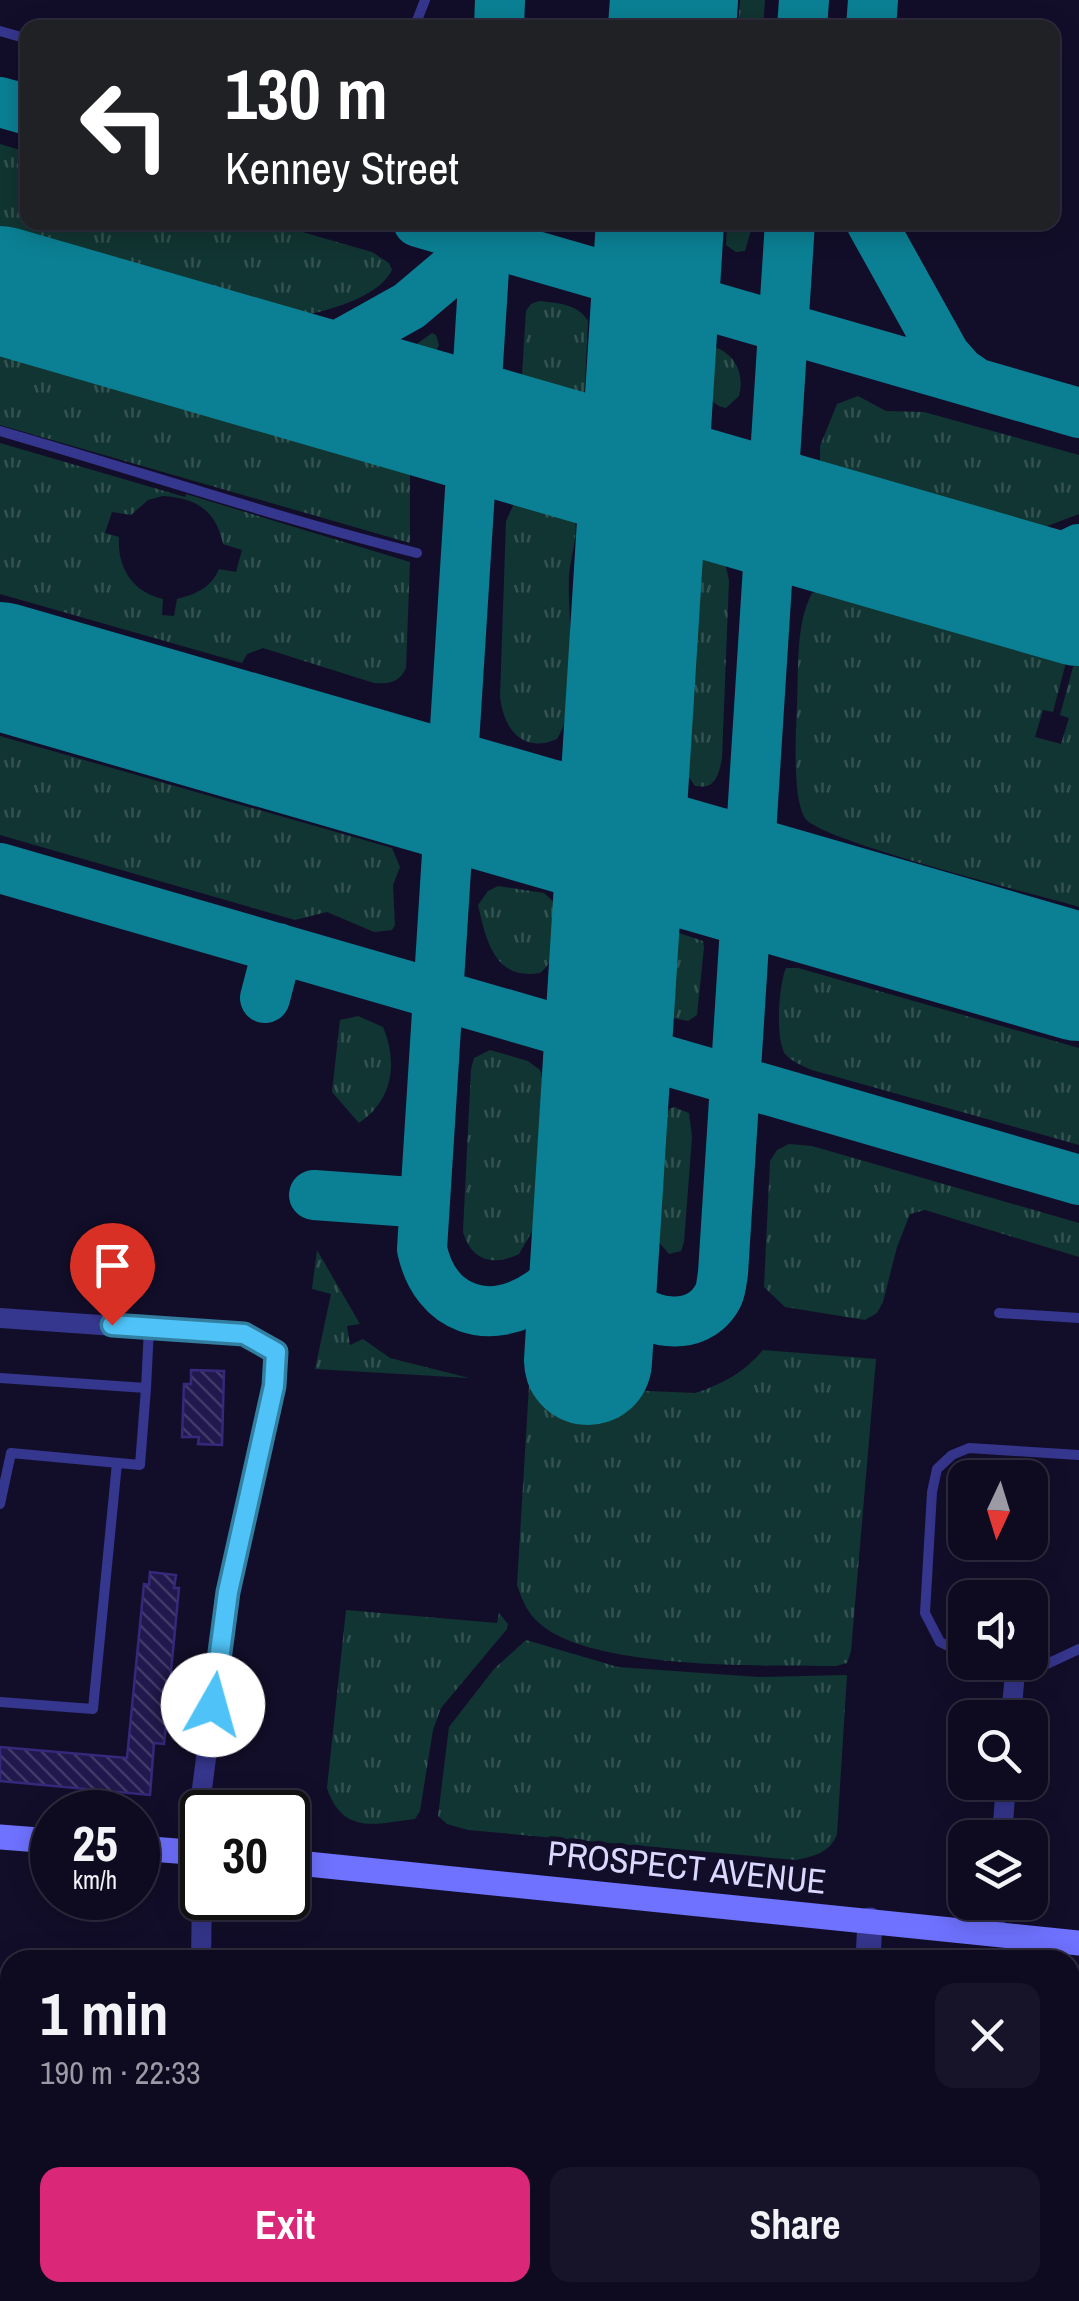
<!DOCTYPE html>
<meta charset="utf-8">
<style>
body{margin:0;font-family:"Archivo Narrow",sans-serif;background:#171329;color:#f1f3f6;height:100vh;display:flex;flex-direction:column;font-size:38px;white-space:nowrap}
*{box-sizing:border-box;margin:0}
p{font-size:32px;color:#9b9aa5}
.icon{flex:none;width:55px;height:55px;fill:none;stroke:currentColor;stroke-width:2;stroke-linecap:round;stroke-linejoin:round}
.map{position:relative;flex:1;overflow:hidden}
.sheet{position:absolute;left:0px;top:1950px;width:1080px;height:352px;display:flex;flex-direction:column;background:#0e0a20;border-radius:30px 30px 0 0;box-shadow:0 5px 25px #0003,0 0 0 2px #2e2b3e}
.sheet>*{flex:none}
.banner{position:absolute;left:20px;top:20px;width:1040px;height:210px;border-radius:20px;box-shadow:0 5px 25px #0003,0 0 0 2px #2e2b3e;background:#202124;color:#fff;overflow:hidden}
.needle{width:65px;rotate:184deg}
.fabs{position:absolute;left:948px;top:1460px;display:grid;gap:20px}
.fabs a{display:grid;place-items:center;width:100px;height:100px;border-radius:20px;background:#0e0a20;box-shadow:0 5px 25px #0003,0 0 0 2px #2e2b3e;font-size:50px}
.speed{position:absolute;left:30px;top:1790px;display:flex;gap:20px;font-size:50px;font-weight:700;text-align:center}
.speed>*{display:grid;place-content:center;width:130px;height:130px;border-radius:50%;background:#0e0a20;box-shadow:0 5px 25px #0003,0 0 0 2px #2e2b3e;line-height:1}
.speed small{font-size:25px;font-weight:400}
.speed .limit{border:5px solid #111;border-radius:15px;background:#fff;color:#111}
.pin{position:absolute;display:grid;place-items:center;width:85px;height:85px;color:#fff;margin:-102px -42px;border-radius:50% 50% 50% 0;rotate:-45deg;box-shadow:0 0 10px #0007}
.pin .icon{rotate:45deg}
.me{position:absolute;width:110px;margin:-55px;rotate:7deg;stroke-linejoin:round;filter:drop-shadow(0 0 8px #0008)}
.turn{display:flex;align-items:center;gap:35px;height:210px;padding:0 40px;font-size:45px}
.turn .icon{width:130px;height:130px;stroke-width:2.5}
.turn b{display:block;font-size:70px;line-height:85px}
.round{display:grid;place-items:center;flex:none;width:105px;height:105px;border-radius:20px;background:#171329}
.overview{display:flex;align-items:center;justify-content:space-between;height:170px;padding:0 40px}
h1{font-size:60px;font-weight:700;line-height:75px}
.cta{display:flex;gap:20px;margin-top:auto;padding:20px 40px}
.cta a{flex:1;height:115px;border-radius:20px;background:#db2777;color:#fff;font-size:40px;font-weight:700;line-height:115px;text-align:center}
.cta a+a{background:#171329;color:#f1f3f6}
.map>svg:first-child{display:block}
.grass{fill:url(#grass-tufts);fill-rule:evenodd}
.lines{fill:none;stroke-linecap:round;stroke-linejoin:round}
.taxiway{stroke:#0b8094;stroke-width:50}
.runway{stroke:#0b8094;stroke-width:128}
.building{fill:url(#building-back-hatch);stroke:#35297b;stroke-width:2.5}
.service{stroke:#35368d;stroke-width:10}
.minor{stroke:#35368d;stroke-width:20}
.tertiary{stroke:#35368d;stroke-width:25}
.secondary{stroke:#6f72ff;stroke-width:25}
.motorway{stroke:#ff53ad;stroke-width:30}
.route-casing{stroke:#337fa1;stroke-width:25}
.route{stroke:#4fc3f7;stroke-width:18}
.labels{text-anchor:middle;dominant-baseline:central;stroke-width:10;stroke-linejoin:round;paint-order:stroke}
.street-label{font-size:35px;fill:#dad8ff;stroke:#120e2a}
</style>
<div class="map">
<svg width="1079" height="2301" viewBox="0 0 1079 2301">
<defs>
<pattern id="grass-tufts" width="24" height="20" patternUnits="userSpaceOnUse" patternTransform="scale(2.5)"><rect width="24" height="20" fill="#113532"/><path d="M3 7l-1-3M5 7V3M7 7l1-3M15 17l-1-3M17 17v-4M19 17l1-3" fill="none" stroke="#335251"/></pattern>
<pattern id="building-back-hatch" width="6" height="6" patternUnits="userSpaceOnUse" patternTransform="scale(2.5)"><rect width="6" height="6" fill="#21194d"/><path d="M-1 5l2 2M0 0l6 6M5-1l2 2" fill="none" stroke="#413a68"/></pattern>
</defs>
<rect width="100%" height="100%" fill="#120e2a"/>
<path class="grass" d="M 740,0 L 765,0 L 763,27 L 738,27 Z
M 0,144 L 27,152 L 28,222 L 271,223 L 372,252 L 389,263 L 392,270 C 380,295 335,309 309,314 C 287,318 265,315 244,313 L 0,245 Z
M 727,223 L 753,223 L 745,251 L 736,252 L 726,245 Z
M 539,301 C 558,303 578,304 588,321 L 584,404 L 577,408 C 556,405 530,397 522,375 L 526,311 L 531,304 Z
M 432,333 L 436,335 L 439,345 L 436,351 L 413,360 L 396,359 Z
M 0,334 L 387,449 L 410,468 L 410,543 L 0,425 Z
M 712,346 C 735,353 745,374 739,396 L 726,408 C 702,405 702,369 707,350 Z
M 858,396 L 886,411 L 924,412 L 1079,455 L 1079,514 L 1042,528 L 1010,530 L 978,526 L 850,488 L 831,475 L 820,460 L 820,446 L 837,404 Z
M 0,443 L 185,497 L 186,494 L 410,562 L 406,668 C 399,683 389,684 374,683 L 263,648 L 247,654 L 242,663 L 0,594 ZM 163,496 C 196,498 216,510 223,544 L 242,550 L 236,572 L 219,569 C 211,588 196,594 177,599 L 174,616 L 162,615 L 163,599 C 132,592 117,567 119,537 L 105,533 L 112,512 L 131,515 L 148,500 Z
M 526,494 C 539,495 562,495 570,507 C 583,526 570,556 569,576 C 567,620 581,702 557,739 C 522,754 504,729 500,697 L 506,521 L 516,499 Z
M 703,545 C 721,546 727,566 729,581 L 722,758 C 719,775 714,792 694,785 L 688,775 L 695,572 L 697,554 Z
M 840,584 L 903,594 L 1071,643 L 1053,712 L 1043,710 L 1035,737 L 1061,744 L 1069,718 L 1060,715 L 1079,645 L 1079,907 C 1039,895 819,841 805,818 C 792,797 796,732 797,705 C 799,669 795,626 812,593 Z
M 0,736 L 392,848 L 400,867 L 393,885 L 395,925 L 392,930 L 374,932 L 327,912 L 295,920 L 0,835 Z
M 498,886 L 544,893 L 556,904 C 555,927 560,958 540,973 C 494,981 486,939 478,905 L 488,891 Z
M 676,932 L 703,941 L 704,947 L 697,1015 L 688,1021 L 673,1018 L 669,1006 L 673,933 Z
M 786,968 L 798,968 L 1079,1048 L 1079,1145 L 812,1070 C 803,1066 792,1062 785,1054 C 775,1039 779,984 786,968 Z
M 358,1016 L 383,1027 C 398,1063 393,1100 359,1123 L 332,1092 L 340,1020 Z
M 490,1050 L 528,1061 L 540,1070 L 546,1094 L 537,1207 L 534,1228 L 519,1254 C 493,1267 470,1260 463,1231 L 471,1069 L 474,1058 Z
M 674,1107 L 689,1113 L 692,1137 L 684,1242 L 681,1251 L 669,1254 L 657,1240 L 664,1122 L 669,1109 Z
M 789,1144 L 812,1146 L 1079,1223 L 1079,1257 L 925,1210 L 910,1214 L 897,1247 L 883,1302 L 877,1313 L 865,1320 L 785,1307 L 764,1287 L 770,1161 L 777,1150 Z
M 317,1250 L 360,1324 L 347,1326 L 350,1345 L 363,1339 L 390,1358 L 469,1378 L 315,1369 L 331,1294 L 312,1289 Z
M 763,1350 L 876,1359 L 851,1651 L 847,1663 L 836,1666 C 767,1665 582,1671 535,1619 C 526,1610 521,1597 517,1585 L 529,1386 L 696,1393 C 722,1384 745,1372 763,1350 Z
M 346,1610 L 497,1623 L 499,1613 L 508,1624 L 507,1629 L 441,1708 L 433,1730 L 420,1811 L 415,1819 C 375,1824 343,1835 327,1788 Z
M 526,1640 L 618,1667 L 758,1677 L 847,1675 L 837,1834 C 830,1853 814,1856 796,1860 L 468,1830 L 447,1824 L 438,1816 L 449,1727 L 494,1669 Z"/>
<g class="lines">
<path class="taxiway" d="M 499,28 L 500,0
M 802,28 L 804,0
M 871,28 L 873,0
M 0,102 L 28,110
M 418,222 L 1079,413
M 487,222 L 422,1249 C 435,1310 490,1329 541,1293 C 567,1274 582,1245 597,1218
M 871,222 L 945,355 L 960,372 L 976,383
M 289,373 L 409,306 L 485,242
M 782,512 L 1001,574 L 1039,569 L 1079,549
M 0,868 L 1079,1180
M 265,998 L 278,948
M 314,1195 L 425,1203
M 597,1218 C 601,1243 605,1271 619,1293 C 640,1324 697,1336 718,1296 C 721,1290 722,1280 723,1273 L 790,222"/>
<path class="runway" d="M 672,28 L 674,0
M 0,290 L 1079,602
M 0,666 L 1079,977
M 588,1361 L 660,222"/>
</g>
<path class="building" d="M 191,1370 L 224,1371 L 222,1445 L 198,1444 L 199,1437 L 182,1437 L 184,1384 L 191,1384 Z
M 150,1572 L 176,1575 L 174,1588 L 179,1588 L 164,1744 L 154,1743 L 150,1795 L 0,1781 L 0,1747 L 127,1758 L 144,1584 L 149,1585 Z"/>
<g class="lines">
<path class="service" d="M 414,28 L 425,0
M 0,31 L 28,39
M 0,431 C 139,471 277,518 417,553
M 999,1313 L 1079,1318
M 0,1378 L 146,1388 L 149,1328
M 0,1504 L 11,1453 L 140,1465 L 146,1388
M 965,1654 L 940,1642 L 925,1613 L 932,1492 L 937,1469 L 952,1455 L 969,1448 L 1079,1455
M 989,1662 L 1015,1672 L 1047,1664 L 1079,1649
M 0,1702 L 93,1709 L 117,1463"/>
<path class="minor" d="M 0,1318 L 244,1335 L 277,1351 L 274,1386 L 228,1592 L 198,1819 L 202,1891
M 1011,1718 L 1015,1672
M 1002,1838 L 1006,1782
M 994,1934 L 996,1902
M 201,1960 L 202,1893
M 1070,2027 L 1079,2028
M 898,2292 L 994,2301
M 1047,2301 L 1048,2292"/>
<path class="tertiary" d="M 868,1960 L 870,1920
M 842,2301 L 842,2292"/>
<path class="secondary" d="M 0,1837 L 52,1841
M 138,1848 L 202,1853
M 288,1862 L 1079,1943"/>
<path class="motorway" d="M 0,2297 L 31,2301"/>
</g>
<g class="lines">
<defs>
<path id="route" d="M 112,1325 L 244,1334 L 276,1352 L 274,1386 L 228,1592 L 213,1705"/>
</defs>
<use href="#route" class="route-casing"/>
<use href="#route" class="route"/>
</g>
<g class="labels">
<g class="street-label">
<text transform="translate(687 1867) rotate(6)">PROSPECT AVENUE</text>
</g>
</g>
</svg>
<div class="fabs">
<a><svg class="needle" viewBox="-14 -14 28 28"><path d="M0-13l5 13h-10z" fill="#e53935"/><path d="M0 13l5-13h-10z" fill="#9b9aa5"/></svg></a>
<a><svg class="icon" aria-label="sound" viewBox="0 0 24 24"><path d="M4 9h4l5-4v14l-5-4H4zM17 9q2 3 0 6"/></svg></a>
<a><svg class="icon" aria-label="search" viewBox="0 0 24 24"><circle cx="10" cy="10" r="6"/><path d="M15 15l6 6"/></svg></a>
<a><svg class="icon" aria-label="layers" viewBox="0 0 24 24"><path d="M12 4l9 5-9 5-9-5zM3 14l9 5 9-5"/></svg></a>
</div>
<div class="speed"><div>25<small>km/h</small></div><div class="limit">30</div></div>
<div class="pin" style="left:112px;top:1325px;background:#d93025"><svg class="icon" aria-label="arrive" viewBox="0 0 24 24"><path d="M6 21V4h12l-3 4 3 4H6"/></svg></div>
<svg class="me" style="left:213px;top:1705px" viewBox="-20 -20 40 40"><circle r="19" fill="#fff"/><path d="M0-13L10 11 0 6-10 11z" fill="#4fc3f7"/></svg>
<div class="banner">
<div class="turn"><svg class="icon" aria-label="left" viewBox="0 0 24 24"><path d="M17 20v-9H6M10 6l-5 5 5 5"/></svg><div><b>130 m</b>Kenney Street</div></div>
</div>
<section class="sheet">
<div class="overview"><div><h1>1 min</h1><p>190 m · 22:33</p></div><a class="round"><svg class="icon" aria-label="close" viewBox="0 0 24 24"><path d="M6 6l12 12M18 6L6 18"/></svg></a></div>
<div class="cta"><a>Exit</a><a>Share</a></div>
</section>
</div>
